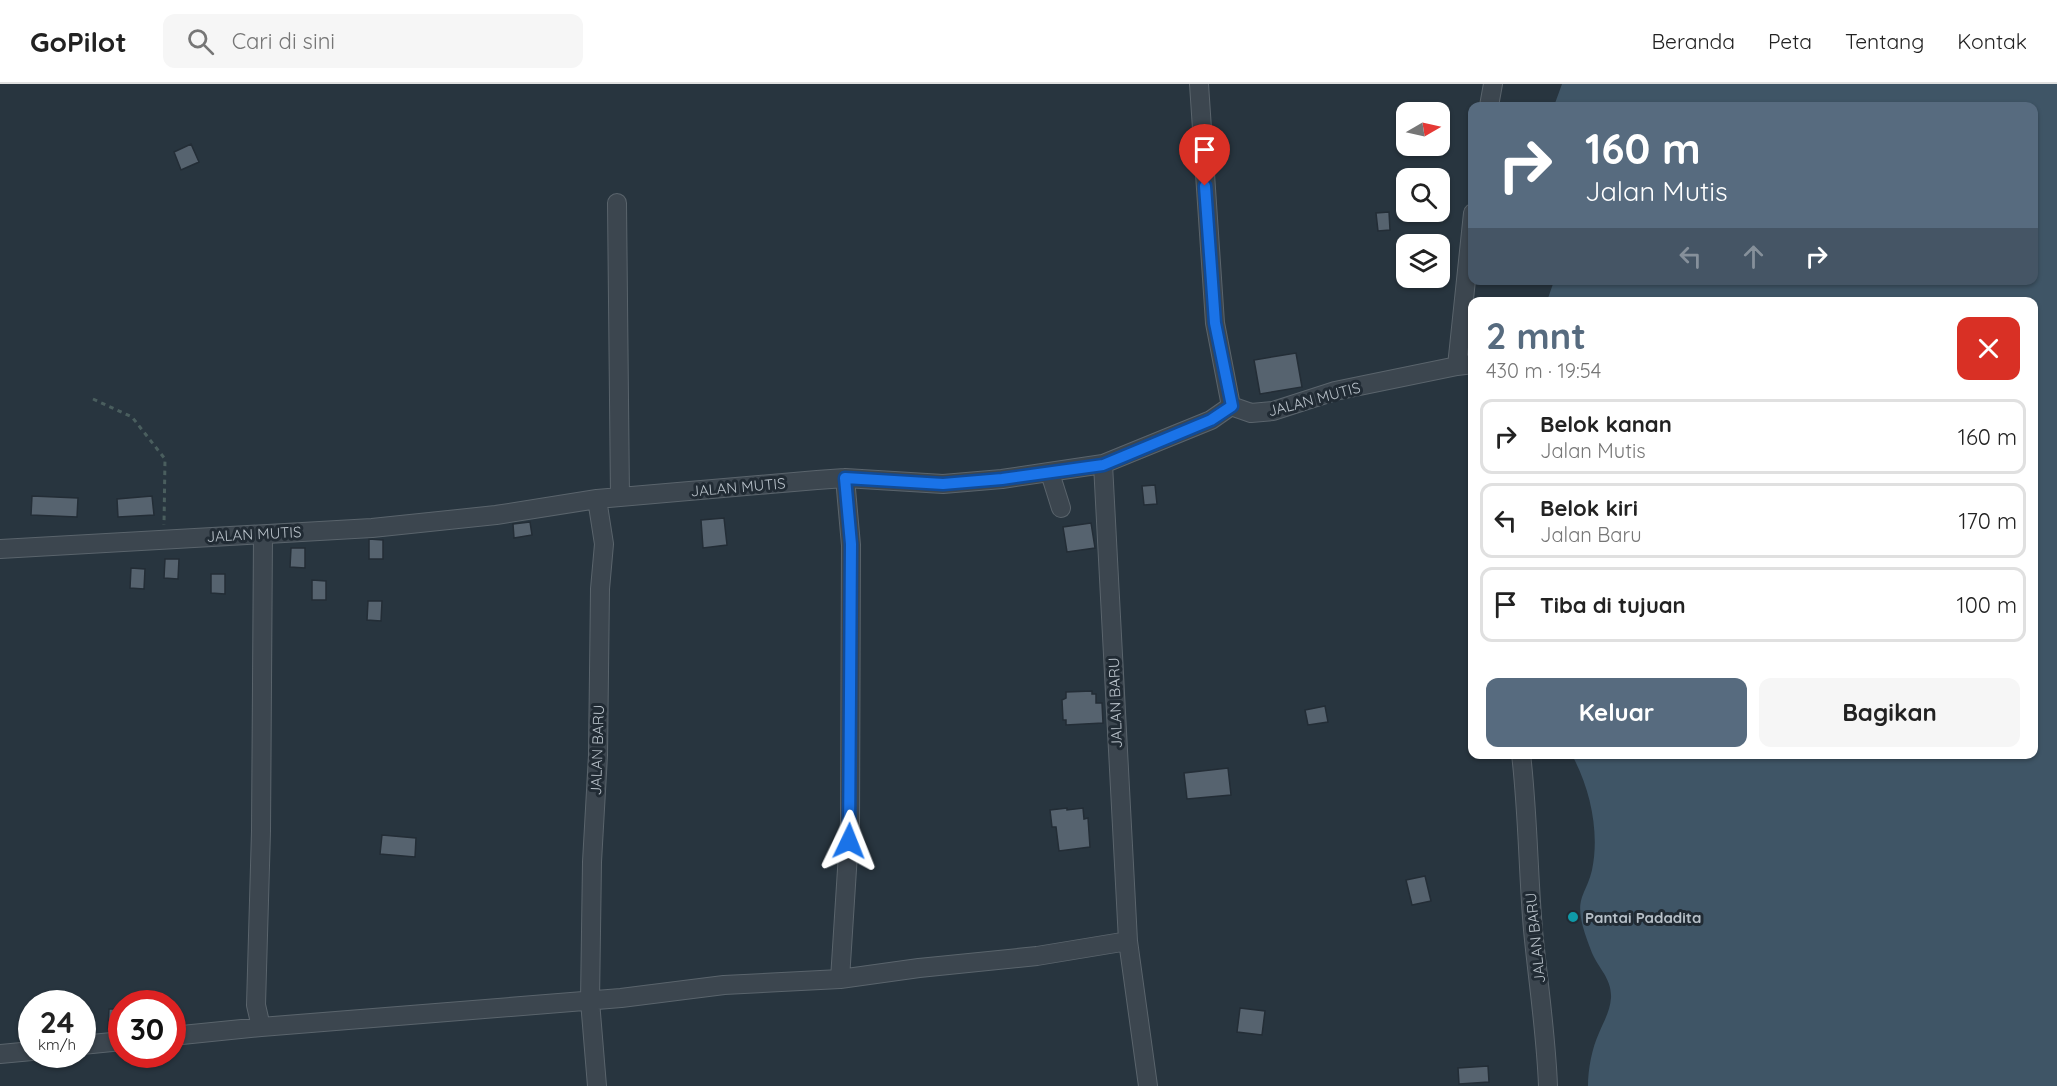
<!DOCTYPE html>
<html lang="id">
<meta charset="utf-8">
<style>
body{margin:0;font-family:Quicksand,sans-serif;background:#f6f6f6;color:#222;height:100vh;display:flex;flex-direction:column;font-size:22px;white-space:nowrap}
*{box-sizing:border-box;margin:0}
p{font-size:20px;color:#767676}
.icon{flex:none;width:33px;height:33px;fill:none;stroke:currentColor;stroke-width:2;stroke-linecap:round;stroke-linejoin:round}
.map{position:relative;flex:1;overflow:hidden}
.sheet{position:absolute;left:1468px;top:213px;width:570px;height:462px;display:flex;flex-direction:column;background:#fff;border-radius:12px;box-shadow:0 2px 4px #0004}
.sheet>*{flex:none}
.hud{position:absolute;left:1468px;top:18px;width:570px;height:183px;border-radius:12px;box-shadow:0 2px 4px #0004;background:#576b7f;color:#fff;overflow:hidden}
.needle{width:39px;rotate:81deg}
.controls{position:absolute;left:1396px;top:18px;display:grid;gap:12px}
.controls a{display:grid;place-items:center;width:54px;height:54px;border-radius:12px;background:#fff;box-shadow:0 2px 4px #0004;font-size:30px}
.speed{position:absolute;left:18px;top:906px;display:flex;gap:12px;font-size:30px;font-weight:700;text-align:center}
.speed>*{display:grid;place-content:center;width:78px;height:78px;border-radius:50%;background:#fff;box-shadow:0 2px 4px #0004;line-height:1}
.speed small{font-size:15px;font-weight:400}
.speed .limit{border:9px solid #d22;background:#fff;color:#111}
.pin{position:absolute;display:grid;place-items:center;width:51px;height:51px;color:#fff;margin:-62px -26px;border-radius:50% 50% 50% 0;rotate:-45deg;box-shadow:0 0 6px #0007}
.pin .icon{rotate:45deg}
.me{position:absolute;width:66px;margin:-33px;rotate:2deg;stroke-linejoin:round;filter:drop-shadow(0 0 4px #0008)}
.turn{display:flex;align-items:center;gap:21px;height:126px;padding:0 18px;font-size:27px}
.turn .icon{width:78px;height:78px;stroke-width:2.5}
.turn b{display:block;font-size:42px;line-height:51px}
.lanes{display:flex;align-items:center;height:57px;padding:0 18px;background:#0003;justify-content:center;gap:30px;direction:ltr}
.lanes .off{opacity:.35}
.round{display:grid;place-items:center;flex:none;width:63px;height:63px;border-radius:12px;background:#f6f6f6}
.summary{display:flex;align-items:center;justify-content:space-between;height:102px;padding:0 18px}
h1{font-size:36px;font-weight:700;line-height:45px;color:#576b7f}
.cta{display:flex;gap:12px;margin-top:auto;padding:12px 18px}
.cta a{flex:1;height:69px;border-radius:12px;background:#576b7f;color:#fff;font-size:24px;font-weight:700;line-height:69px;text-align:center}
.cta a+a{background:#f6f6f6;color:#222}
ul{padding:0;list-style:none}
li{display:flex;align-items:center;gap:18px;height:75px;margin:0 12px 9px;padding:0 6px;border:3px solid #e0e0e0;border-radius:12px}
li div{flex:1}
li b{display:block;font-size:22px}
li em{font-style:normal}
header{display:flex;align-items:center;gap:36px;box-sizing:border-box;height:84px;padding:0 30px;background:#fff;border-bottom:2px solid #e0e0e0}
header strong{font-size:28px}
nav{display:flex;gap:33px;margin-inline-start:auto;font-size:21px}
.search{width:420px;height:54px;background:#f6f6f6;display:flex;align-items:center;gap:15px;box-sizing:border-box;padding:0 21px;border-radius:12px;color:#767676;font-size:22px}
.map>svg:first-child{display:block}
.water{fill:#3f5566}
.building{fill:#56636f;stroke:#232d36;stroke-width:1.5}
.lines{fill:none;stroke-linecap:round;stroke-linejoin:round}
.minor-casing{stroke:#5a646c;stroke-width:20}
.path{stroke:#4a5e5e;stroke-width:3;stroke-dasharray:4.5 4.5;stroke-linecap:butt}
.minor{stroke:#3c464f;stroke-width:18}
.route-casing{stroke:#114b97;stroke-width:15}
.route{stroke:#1a73e8;stroke-width:10}
.culture-dot{fill:#0f9aa8;stroke:#212b34;stroke-width:2}
.labels{text-anchor:middle;dominant-baseline:central;stroke-width:6;stroke-linejoin:round;paint-order:stroke}
.street-label{font-size:15px;fill:#b8c1c9;stroke:#212b34}
.poi-label{font-size:15px;font-weight:bold;fill:#b8c1c9;stroke:#212b34;text-anchor:start}
</style>
<header>
<strong>GoPilot</strong>
<div class="search"><svg class="icon" aria-label="search" viewBox="0 0 24 24"><circle cx="10" cy="10" r="6"/><path d="M15 15l6 6"/></svg>Cari di sini</div>
<nav><a>Beranda</a><a>Peta</a><a>Tentang</a><a>Kontak</a></nav>
</header>
<div class="map">
<svg width="2057" height="1002" viewBox="0 0 2057 1002">
<rect width="100%" height="100%" fill="#28353f"/>
<path class="water" d="M 1562,0 L 2057,0 L 2057,1002 L 1588,1002 C 1588,985 1592,964 1599,949 C 1604,937 1610,927 1611,914 C 1612,895 1599,885 1592,869 C 1589,861 1585,851 1583,843 C 1575,813 1586,811 1592,786 C 1600,748 1590,704 1572,671 L 2034,670 L 2034,218 L 1547,217 L 1554,197 L 2034,196 L 2034,22 L 1554,22 Z"/>
<path class="building" d="M 191,60 L 199,78 L 181,86 L 174,68 Z
M 1389,128 L 1390,146 L 1378,147 L 1376,129 Z
M 1296,269 L 1302,303 L 1260,310 L 1254,276 Z
M 1155,401 L 1157,420 L 1144,421 L 1142,402 Z
M 32,412 L 78,414 L 77,433 L 31,431 Z
M 152,412 L 154,431 L 118,433 L 117,415 Z
M 724,434 L 727,461 L 703,464 L 701,436 Z
M 530,438 L 532,451 L 514,454 L 513,440 Z
M 1091,439 L 1095,464 L 1067,468 L 1063,443 Z
M 369,455 L 383,456 L 383,475 L 369,475 Z
M 291,464 L 305,464 L 305,484 L 290,483 Z
M 165,475 L 179,475 L 178,495 L 164,494 Z
M 131,484 L 145,485 L 144,505 L 130,504 Z
M 211,490 L 225,490 L 225,510 L 211,509 Z
M 312,496 L 326,497 L 326,516 L 312,516 Z
M 368,517 L 382,517 L 381,537 L 367,536 Z
M 1092,607 L 1092,610 L 1096,610 L 1096,619 L 1102,619 L 1103,639 L 1066,641 L 1066,636 L 1063,636 L 1062,616 L 1066,614 L 1066,608 Z
M 1325,622 L 1328,638 L 1308,641 L 1305,626 Z
M 1228,684 L 1231,711 L 1187,715 L 1184,689 Z
M 1067,724 L 1067,726 L 1083,724 L 1084,735 L 1088,734 L 1090,763 L 1059,767 L 1056,743 L 1052,743 L 1050,726 Z
M 382,751 L 416,754 L 415,773 L 380,770 Z
M 1425,792 L 1431,817 L 1412,821 L 1406,796 Z
M 1240,924 L 1265,927 L 1262,951 L 1237,948 Z
M 109,925 L 122,925 L 122,945 L 108,944 Z
M 1488,982 L 1489,998 L 1459,1000 L 1458,984 Z"/>
<g class="lines">
<defs>
<path id="minor" d="M 1199,0 L 1215,239 L 1231,322
M 1489,22 L 1493,0
M 617,119 L 620,413
M 1457,282 L 1473,129
M 1231,322 L 1251,329 L 1273,327 L 1335,307 L 1457,282 L 1473,280
M 1103,380 L 1128,857 L 1148,1002
M 1050,389 L 1061,424
M 597,415 L 604,460 L 600,505 L 598,671 L 592,778 L 590,917 L 597,1002
M 0,465 L 372,444 L 496,431 L 597,415 L 817,396 L 845,394 L 943,400 L 1002,395 L 1103,380 L 1211,336 L 1231,322
M 1521,670 C 1528,729 1528,787 1533,846 C 1538,898 1546,949 1548,1002
M 840,895 L 850,738 L 851,461 L 845,394
M 261,943 L 256,921 L 261,747 L 263,451
M 172,952 L 261,943 L 621,914 L 724,901 L 840,895 L 919,884 L 1037,872 L 1128,857
M 82,961 L 122,957
M 0,970 L 32,967"/>
</defs>
<use href="#minor" class="minor-casing"/>
<path class="path" d="M 93,315 L 132,333 L 165,375 L 164,441"/>
<use href="#minor" class="minor"/>
</g>
<g class="lines">
<defs>
<path id="route" d="M 849,757 L 851,460 L 845,394 L 943,400 L 1002,395 L 1103,381 L 1211,336 L 1232,322 L 1215,239 L 1205,102"/>
</defs>
<use href="#route" class="route-casing"/>
<use href="#route" class="route"/>
</g>
<circle class="culture-dot" cx="1573" cy="833" r="6"/>
<g class="labels">
<g class="street-label">
<text transform="translate(1314 315) rotate(-15)">JALAN MUTIS</text>
<text transform="translate(738 403) rotate(-5)">JALAN MUTIS</text>
<text transform="translate(254 450) rotate(-3)">JALAN MUTIS</text>
<text transform="translate(1115 619) rotate(-92)">JALAN BARU</text>
<text transform="translate(597 666) rotate(-88)">JALAN BARU</text>
<text transform="translate(1535 854) rotate(-96)">JALAN BARU</text>
</g>
<g class="poi-label">
<text x="1585" y="833">Pantai Padadita</text>
</g>
</g>
</svg>
<div class="controls">
<a><svg class="needle" viewBox="-14 -14 28 28"><path d="M0-13l5 13h-10z" fill="#e53935"/><path d="M0 13l5-13h-10z" fill="#767676"/></svg></a>
<a><svg class="icon" aria-label="search" viewBox="0 0 24 24"><circle cx="10" cy="10" r="6"/><path d="M15 15l6 6"/></svg></a>
<a><svg class="icon" aria-label="layers" viewBox="0 0 24 24"><path d="M12 4l9 5-9 5-9-5zM3 14l9 5 9-5"/></svg></a>
</div>
<div class="speed"><div>24<small>km/h</small></div><div class="limit">30</div></div>
<div class="pin" style="left:1205px;top:102px;background:#d93025"><svg class="icon" aria-label="arrive" viewBox="0 0 24 24"><path d="M6 21V4h12l-3 4 3 4H6"/></svg></div>
<svg class="me" style="left:849px;top:757px" viewBox="-20 -20 40 40"><path d="M0-17L14 15 0 8-14 15z" fill="#1a73e8" stroke="#fff" stroke-width="4"/></svg>
<div class="hud">
<div class="turn"><svg class="icon" aria-label="right" viewBox="0 0 24 24"><path d="M7 20v-9h11M14 6l5 5-5 5"/></svg><div><b>160 m</b>Jalan Mutis</div></div>
<div class="lanes"><svg class="icon off" aria-label="left" viewBox="0 0 24 24"><path d="M17 20v-9H6M10 6l-5 5 5 5"/></svg><svg class="icon off" aria-label="ahead" viewBox="0 0 24 24"><path d="M12 20V5M6 11l6-6 6 6"/></svg><svg class="icon" aria-label="right" viewBox="0 0 24 24"><path d="M7 20v-9h11M14 6l5 5-5 5"/></svg></div>
</div>
<section class="sheet">
<div class="summary"><div><h1>2 mnt</h1><p>430 m · 19:54</p></div><a class="round" style="background:#d93025;color:#fff"><svg class="icon" aria-label="close" viewBox="0 0 24 24"><path d="M6 6l12 12M18 6L6 18"/></svg></a></div>
<ul>
<li><svg class="icon" aria-label="right" viewBox="0 0 24 24"><path d="M7 20v-9h11M14 6l5 5-5 5"/></svg><div><b>Belok kanan</b><p>Jalan Mutis</p></div><em>160 m</em></li>
<li><svg class="icon" aria-label="left" viewBox="0 0 24 24"><path d="M17 20v-9H6M10 6l-5 5 5 5"/></svg><div><b>Belok kiri</b><p>Jalan Baru</p></div><em>170 m</em></li>
<li><svg class="icon" aria-label="arrive" viewBox="0 0 24 24"><path d="M6 21V4h12l-3 4 3 4H6"/></svg><div><b>Tiba di tujuan</b></div><em>100 m</em></li>
</ul>
<div class="cta"><a>Keluar</a><a>Bagikan</a></div>
</section>
</div>
